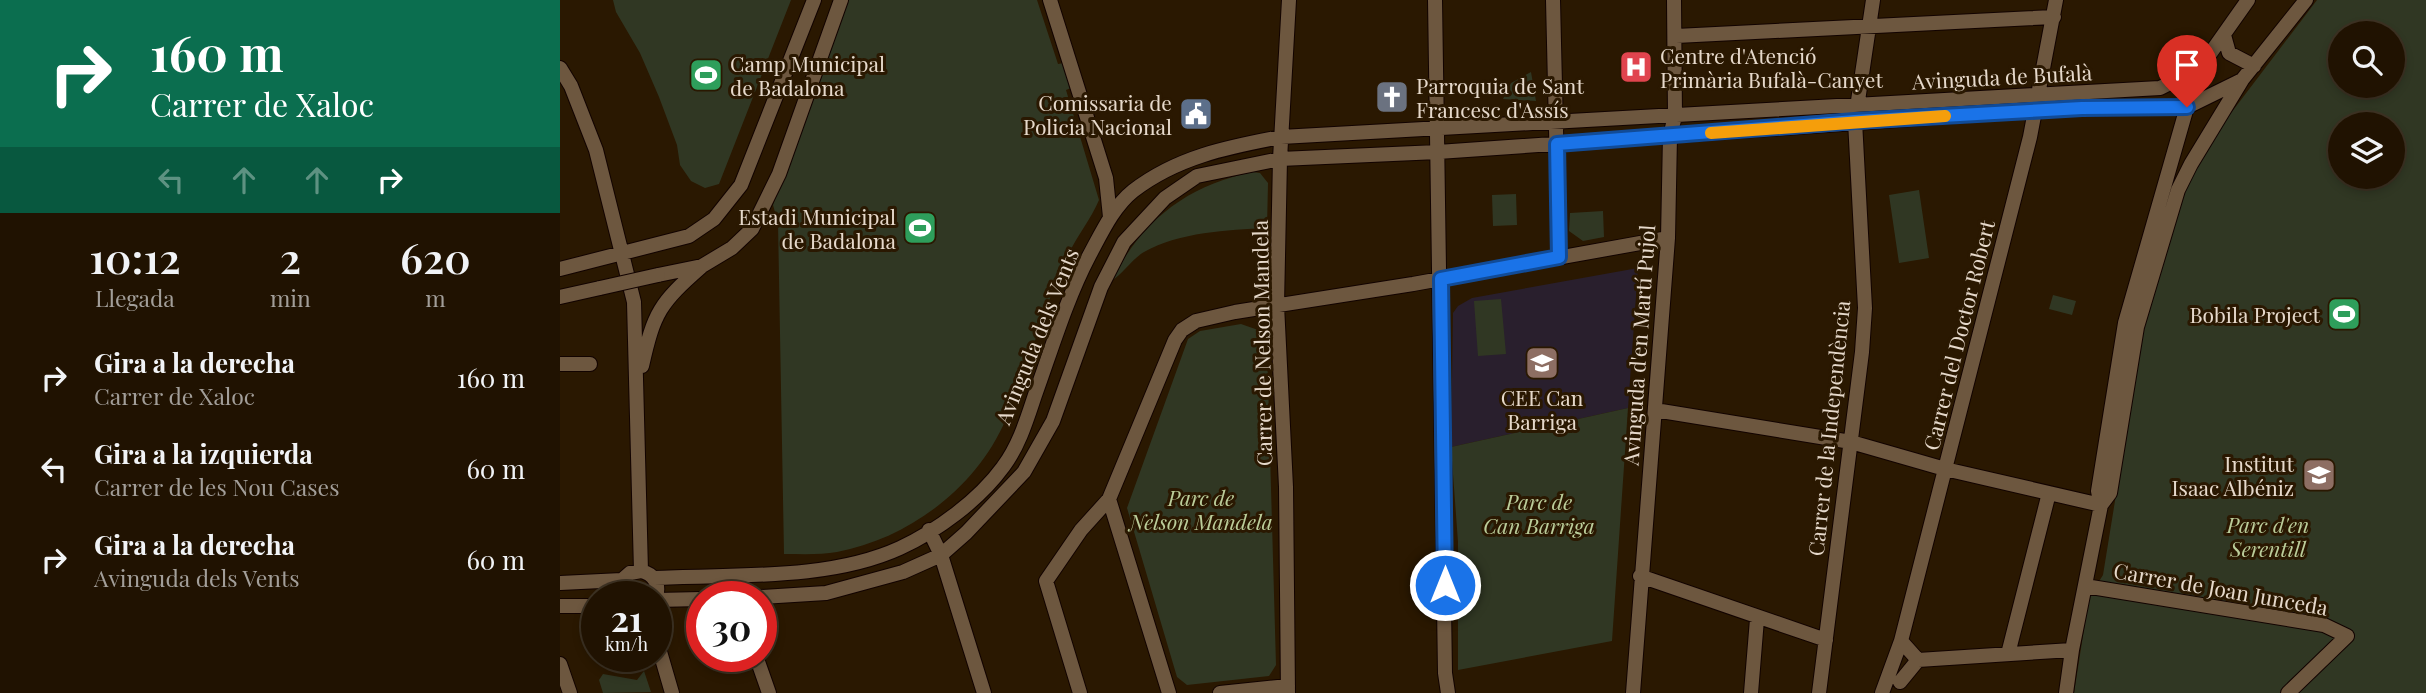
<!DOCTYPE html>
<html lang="es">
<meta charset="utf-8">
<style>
body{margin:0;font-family:"Playfair Display",serif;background:#2d2010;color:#f1f3f6;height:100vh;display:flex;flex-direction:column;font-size:26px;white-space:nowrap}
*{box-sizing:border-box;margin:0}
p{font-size:23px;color:#a29e99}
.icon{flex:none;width:38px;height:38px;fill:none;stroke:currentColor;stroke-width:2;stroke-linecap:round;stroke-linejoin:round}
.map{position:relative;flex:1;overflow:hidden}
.sheet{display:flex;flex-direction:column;background:#201201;width:560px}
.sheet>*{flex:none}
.guide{background:#0b6e4f;color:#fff;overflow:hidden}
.controls{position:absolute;left:1768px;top:21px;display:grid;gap:14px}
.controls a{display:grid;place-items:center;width:77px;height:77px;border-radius:50%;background:#201201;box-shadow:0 4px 10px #0003,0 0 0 2px #3d3223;font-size:35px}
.speed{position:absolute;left:21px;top:581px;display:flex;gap:14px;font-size:35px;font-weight:700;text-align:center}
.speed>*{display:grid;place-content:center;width:91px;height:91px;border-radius:50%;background:#201201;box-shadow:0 4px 10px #0003,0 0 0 2px #3d3223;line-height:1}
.speed small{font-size:18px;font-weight:400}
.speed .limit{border:10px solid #d22;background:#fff;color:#111}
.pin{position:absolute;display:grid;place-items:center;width:60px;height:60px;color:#fff;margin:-72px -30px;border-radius:50% 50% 50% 0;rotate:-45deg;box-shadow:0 0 7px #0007}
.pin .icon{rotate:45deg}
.me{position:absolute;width:77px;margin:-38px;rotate:0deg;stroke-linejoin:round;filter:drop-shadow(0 0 5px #0008)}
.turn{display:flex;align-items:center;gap:24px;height:147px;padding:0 35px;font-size:32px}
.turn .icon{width:91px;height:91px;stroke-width:2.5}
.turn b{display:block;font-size:49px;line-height:60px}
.lanes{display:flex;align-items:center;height:66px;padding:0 35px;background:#0003;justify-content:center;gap:35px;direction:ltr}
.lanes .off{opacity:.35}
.eta{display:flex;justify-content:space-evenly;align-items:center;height:119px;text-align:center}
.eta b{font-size:42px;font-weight:600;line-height:49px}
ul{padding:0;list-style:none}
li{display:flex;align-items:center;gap:21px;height:91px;padding:0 35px}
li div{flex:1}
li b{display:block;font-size:26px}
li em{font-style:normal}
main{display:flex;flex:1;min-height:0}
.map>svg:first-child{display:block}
.education{fill:#291f2d}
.green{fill:#303723;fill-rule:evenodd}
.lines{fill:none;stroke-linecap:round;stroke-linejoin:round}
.minor-casing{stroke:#120300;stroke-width:16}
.minor{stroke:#6d573f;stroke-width:14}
.minor-bridge-casing{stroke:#120300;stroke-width:16;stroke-linecap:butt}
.minor-bridge{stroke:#6d573f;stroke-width:14}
.route-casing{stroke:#114b97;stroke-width:18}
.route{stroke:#1a73e8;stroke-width:12}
.slow{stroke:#f59e0b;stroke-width:12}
.labels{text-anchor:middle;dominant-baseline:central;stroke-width:6;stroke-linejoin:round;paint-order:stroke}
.poi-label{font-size:21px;fill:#e6d9cb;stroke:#2a1801;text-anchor:end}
.street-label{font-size:21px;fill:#e6d9cb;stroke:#2a1801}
.park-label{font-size:21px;font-style:italic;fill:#bbcd9a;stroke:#2a1801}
</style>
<main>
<section class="sheet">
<div class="guide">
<div class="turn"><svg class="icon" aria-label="right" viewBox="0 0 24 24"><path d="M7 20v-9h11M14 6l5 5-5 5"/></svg><div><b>160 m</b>Carrer de Xaloc</div></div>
<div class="lanes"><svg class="icon off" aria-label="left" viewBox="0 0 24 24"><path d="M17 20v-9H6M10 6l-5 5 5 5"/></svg><svg class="icon off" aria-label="ahead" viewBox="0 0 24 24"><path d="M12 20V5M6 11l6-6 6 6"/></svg><svg class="icon off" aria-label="ahead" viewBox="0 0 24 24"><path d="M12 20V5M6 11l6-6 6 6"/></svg><svg class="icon" aria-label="right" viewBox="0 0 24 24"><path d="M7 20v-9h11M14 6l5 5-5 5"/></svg></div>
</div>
<div class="eta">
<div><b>10:12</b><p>Llegada</p></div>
<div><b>2</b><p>min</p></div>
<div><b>620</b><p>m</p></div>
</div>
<ul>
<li><svg class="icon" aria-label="right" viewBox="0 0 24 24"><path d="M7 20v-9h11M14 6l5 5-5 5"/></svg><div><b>Gira a la derecha</b><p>Carrer de Xaloc</p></div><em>160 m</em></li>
<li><svg class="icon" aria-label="left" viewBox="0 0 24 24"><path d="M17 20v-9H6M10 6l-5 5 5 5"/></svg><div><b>Gira a la izquierda</b><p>Carrer de les Nou Cases</p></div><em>60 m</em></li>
<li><svg class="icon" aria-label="right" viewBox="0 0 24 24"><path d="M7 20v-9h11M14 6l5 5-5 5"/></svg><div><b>Gira a la derecha</b><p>Avinguda dels Vents</p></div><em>60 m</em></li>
</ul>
</section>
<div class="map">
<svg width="1866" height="693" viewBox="0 0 1866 693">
<rect width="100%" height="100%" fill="#2a1801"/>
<path class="education" d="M 1078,268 L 1068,408 L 891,447 L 893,313 L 898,306 L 912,298 Z"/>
<path class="green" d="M 53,0 L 231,0 L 159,184 L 145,188 L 131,181 L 120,165 L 117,145 L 99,97 L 80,53 L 56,12 Z
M 287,0 L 477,0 L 498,64 L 504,63 L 511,88 L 506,90 L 539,200 C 531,219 517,236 508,255 C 483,308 469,366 446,419 C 417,487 350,538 277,552 C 261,555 241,554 224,554 L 218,223 L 213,205 Z
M 1757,0 L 1866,0 L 1866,693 L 1514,693 L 1529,597 L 1543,575 L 1583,328 L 1619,205 L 1633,171 L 1655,134 ZM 1780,33 L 1832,33 L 1832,86 L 1780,86 ZM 1780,124 L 1832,124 L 1832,177 L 1780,177 Z
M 971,72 L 976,101 L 943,99 L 951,83 Z
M 693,172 L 700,173 L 708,183 L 707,228 C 667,230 620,232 584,252 C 572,259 561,276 552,280 C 582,220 628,185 693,172 Z
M 1359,190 L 1369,258 L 1339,263 L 1329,195 Z
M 956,194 L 957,225 L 933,226 L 932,195 Z
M 1043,211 L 1044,237 L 1023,241 L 1009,231 L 1010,213 Z
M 1493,295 L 1516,301 L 1512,315 L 1489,309 Z
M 941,299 L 946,354 L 918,356 L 914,301 Z
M 681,324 L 701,331 L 707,346 L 716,665 L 709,676 L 627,685 L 617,677 L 567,508 L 628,339 L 640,331 Z
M 1068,408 L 1052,641 L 898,670 L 898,542 L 891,447 Z
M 84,671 L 91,692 L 43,693 L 39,680 L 43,674 L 77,680 Z"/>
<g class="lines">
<defs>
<path id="minor" d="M 490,0 L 546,178 L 550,217
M 875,0 L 885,673 L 888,693
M 993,0 L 999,257
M 1664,35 L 1669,53 L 1694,66
M 1116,36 L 1494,17
M 0,68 L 11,86 L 36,150 L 74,302 L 81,571
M 0,269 L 129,236 L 154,219 L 181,185 L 254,0
M 98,275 L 142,266 L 172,248 L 192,229 L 219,174 L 281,0
M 0,297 L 40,288
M 0,364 L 30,364
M 82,366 C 94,312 100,303 141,267
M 1095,410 L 1291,442 L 1385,469 L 1541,505
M 1541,505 L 1538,491 L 1565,323 L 1627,107 L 1640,68 L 1688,0
M 369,530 L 381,555 L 424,693
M 1080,576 L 1266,640
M 94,578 C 172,574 268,581 340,548 C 377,531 419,500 443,467 C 459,446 467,419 475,395 C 492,348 506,300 529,256 C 541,234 553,207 573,191 C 617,157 668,147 721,137 L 1600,88 L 1640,68
M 0,583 L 62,580
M 1525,586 L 1764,625 L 1787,636 L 1728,693
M 62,597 L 62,580 L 70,573 L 81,571 C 94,574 100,584 96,597
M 201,597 L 266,593 L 343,572 L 381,555 L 406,533 L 464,472 L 493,421 L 541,287 L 564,242 L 605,198 L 637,176 L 720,159 L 878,152 L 1497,109 L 1627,107 L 1682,80
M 96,600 L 142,599
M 0,606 L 37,606
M 96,638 L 112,693
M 1341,641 L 1358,660 L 1512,650
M 1448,654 L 1489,493
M 196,656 L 209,693
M 0,664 L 10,693
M 1340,682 L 1358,660
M 520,693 L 486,581 L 521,530 L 549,499
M 609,693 L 549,499 L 615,340 L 622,330 L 636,321 L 675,312 L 853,284 L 1108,238
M 660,693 L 728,686
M 728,693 L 726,487 L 717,305 L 720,159 L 729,0
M 1073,693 L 1108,238 L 1110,136 L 1115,116 L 1114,0
M 1191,693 L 1197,619
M 1259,693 L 1302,352 L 1305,308 L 1295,121 L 1313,0
M 1322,693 L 1341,641 L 1470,137 L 1496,0
M 1506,693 L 1512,650 L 1541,505 L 1550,493 L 1577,327 L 1618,190 L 1631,164 L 1682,80 L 1746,0"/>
</defs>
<use href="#minor" class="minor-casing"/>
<use href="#minor" class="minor"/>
<defs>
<path id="minor-bridge" d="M 40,288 L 98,275"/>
</defs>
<use href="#minor-bridge" class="minor-bridge-casing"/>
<use href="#minor-bridge" class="minor-bridge"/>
</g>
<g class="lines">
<defs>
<path id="route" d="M 885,585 L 881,279 L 999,257 L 997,144 L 1295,121 L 1522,108 L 1627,107"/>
</defs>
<use href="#route" class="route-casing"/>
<use href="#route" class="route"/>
<path class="slow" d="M 1151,133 L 1385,116"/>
</g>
<defs>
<symbol id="hospital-square" viewBox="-11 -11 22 22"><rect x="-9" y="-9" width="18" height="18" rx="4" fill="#e0444e" stroke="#2a1801"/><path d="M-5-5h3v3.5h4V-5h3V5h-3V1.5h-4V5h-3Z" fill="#fff"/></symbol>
<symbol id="stadium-square" viewBox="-11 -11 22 22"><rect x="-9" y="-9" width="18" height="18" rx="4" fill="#2e9e5b" stroke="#2a1801"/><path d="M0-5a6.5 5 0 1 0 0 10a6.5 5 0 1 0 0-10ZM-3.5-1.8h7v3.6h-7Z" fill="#fff"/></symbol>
<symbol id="church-square" viewBox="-11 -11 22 22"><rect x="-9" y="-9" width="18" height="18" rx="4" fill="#6b7280" stroke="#2a1801"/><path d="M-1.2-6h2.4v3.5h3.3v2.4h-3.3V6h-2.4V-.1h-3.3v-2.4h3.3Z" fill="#fff"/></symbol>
<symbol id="civic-square" viewBox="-11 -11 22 22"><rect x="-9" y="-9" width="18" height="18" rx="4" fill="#5c6f8a" stroke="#2a1801"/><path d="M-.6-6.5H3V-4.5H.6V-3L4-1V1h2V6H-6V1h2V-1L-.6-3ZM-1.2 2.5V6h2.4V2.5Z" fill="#fff"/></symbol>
<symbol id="school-square" viewBox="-11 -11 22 22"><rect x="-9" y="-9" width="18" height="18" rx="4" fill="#8d6e63" stroke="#2a1801"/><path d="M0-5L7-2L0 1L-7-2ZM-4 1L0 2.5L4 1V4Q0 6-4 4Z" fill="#fff"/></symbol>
</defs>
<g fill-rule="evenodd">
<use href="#hospital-square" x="1057" y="48" width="38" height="38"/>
<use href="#stadium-square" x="127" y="56" width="38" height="38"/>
<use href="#church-square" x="813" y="78" width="38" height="38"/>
<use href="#civic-square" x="617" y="95" width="38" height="38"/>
<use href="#stadium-square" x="341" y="209" width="38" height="38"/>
<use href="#stadium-square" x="1765" y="295" width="38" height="38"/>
<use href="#school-square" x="963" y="344" width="38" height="38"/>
<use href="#school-square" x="1740" y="456" width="38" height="38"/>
</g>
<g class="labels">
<g class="poi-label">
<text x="1100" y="55" text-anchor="start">Centre d'Atenció<tspan x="1100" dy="24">Primària Bufalà-Canyet</tspan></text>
<text x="170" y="63" text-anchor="start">Camp Municipal<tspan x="170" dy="24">de Badalona</tspan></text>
<text x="856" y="85" text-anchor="start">Parroquia de Sant<tspan x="856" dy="24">Francesc d'Assís</tspan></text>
<text x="612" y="102">Comissaria de<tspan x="612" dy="24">Policia Nacional</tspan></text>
<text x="336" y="216">Estadi Municipal<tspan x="336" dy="24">de Badalona</tspan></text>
<text x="1760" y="314">Bobila Project</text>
<text x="982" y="397" text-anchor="middle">CEE Can<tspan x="982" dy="24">Barriga</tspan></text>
<text x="1734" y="463">Institut<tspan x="1734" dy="24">Isaac Albéniz</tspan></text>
</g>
<g class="street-label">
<text transform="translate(1442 76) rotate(-3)">Avinguda de Bufalà</text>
<text transform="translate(1398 335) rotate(-76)">Carrer del Doctor Robert</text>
<text transform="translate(476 336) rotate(-68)">Avinguda dels Vents</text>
<text transform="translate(701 343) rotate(-91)">Carrer de Nelson Mandela</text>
<text transform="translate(1078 345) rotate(-86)">Avinguda d'en Martí Pujol</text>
<text transform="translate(1268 428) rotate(-84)">Carrer de la Independència</text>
<text transform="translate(1661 588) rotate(10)">Carrer de Joan Junceda</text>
</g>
<g class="park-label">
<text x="641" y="497">Parc de<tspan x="641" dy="24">Nelson Mandela</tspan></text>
<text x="979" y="501">Parc de<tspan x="979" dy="24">Can Barriga</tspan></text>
<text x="1708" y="524">Parc d'en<tspan x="1708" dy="24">Serentill</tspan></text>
</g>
</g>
</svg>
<div class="controls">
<a><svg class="icon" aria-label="search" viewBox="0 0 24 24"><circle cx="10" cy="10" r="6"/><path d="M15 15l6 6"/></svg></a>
<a><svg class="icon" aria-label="layers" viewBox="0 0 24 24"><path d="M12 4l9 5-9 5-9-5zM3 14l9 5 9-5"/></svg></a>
</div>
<div class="speed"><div>21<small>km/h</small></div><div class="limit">30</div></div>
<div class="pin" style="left:1627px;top:107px;background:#d93025"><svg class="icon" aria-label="arrive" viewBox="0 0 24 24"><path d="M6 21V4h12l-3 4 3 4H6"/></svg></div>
<svg class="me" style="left:885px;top:585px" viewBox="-20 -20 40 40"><circle r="17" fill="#1a73e8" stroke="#fff" stroke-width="3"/><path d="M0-11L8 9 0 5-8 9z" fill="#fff"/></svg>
</div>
</main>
